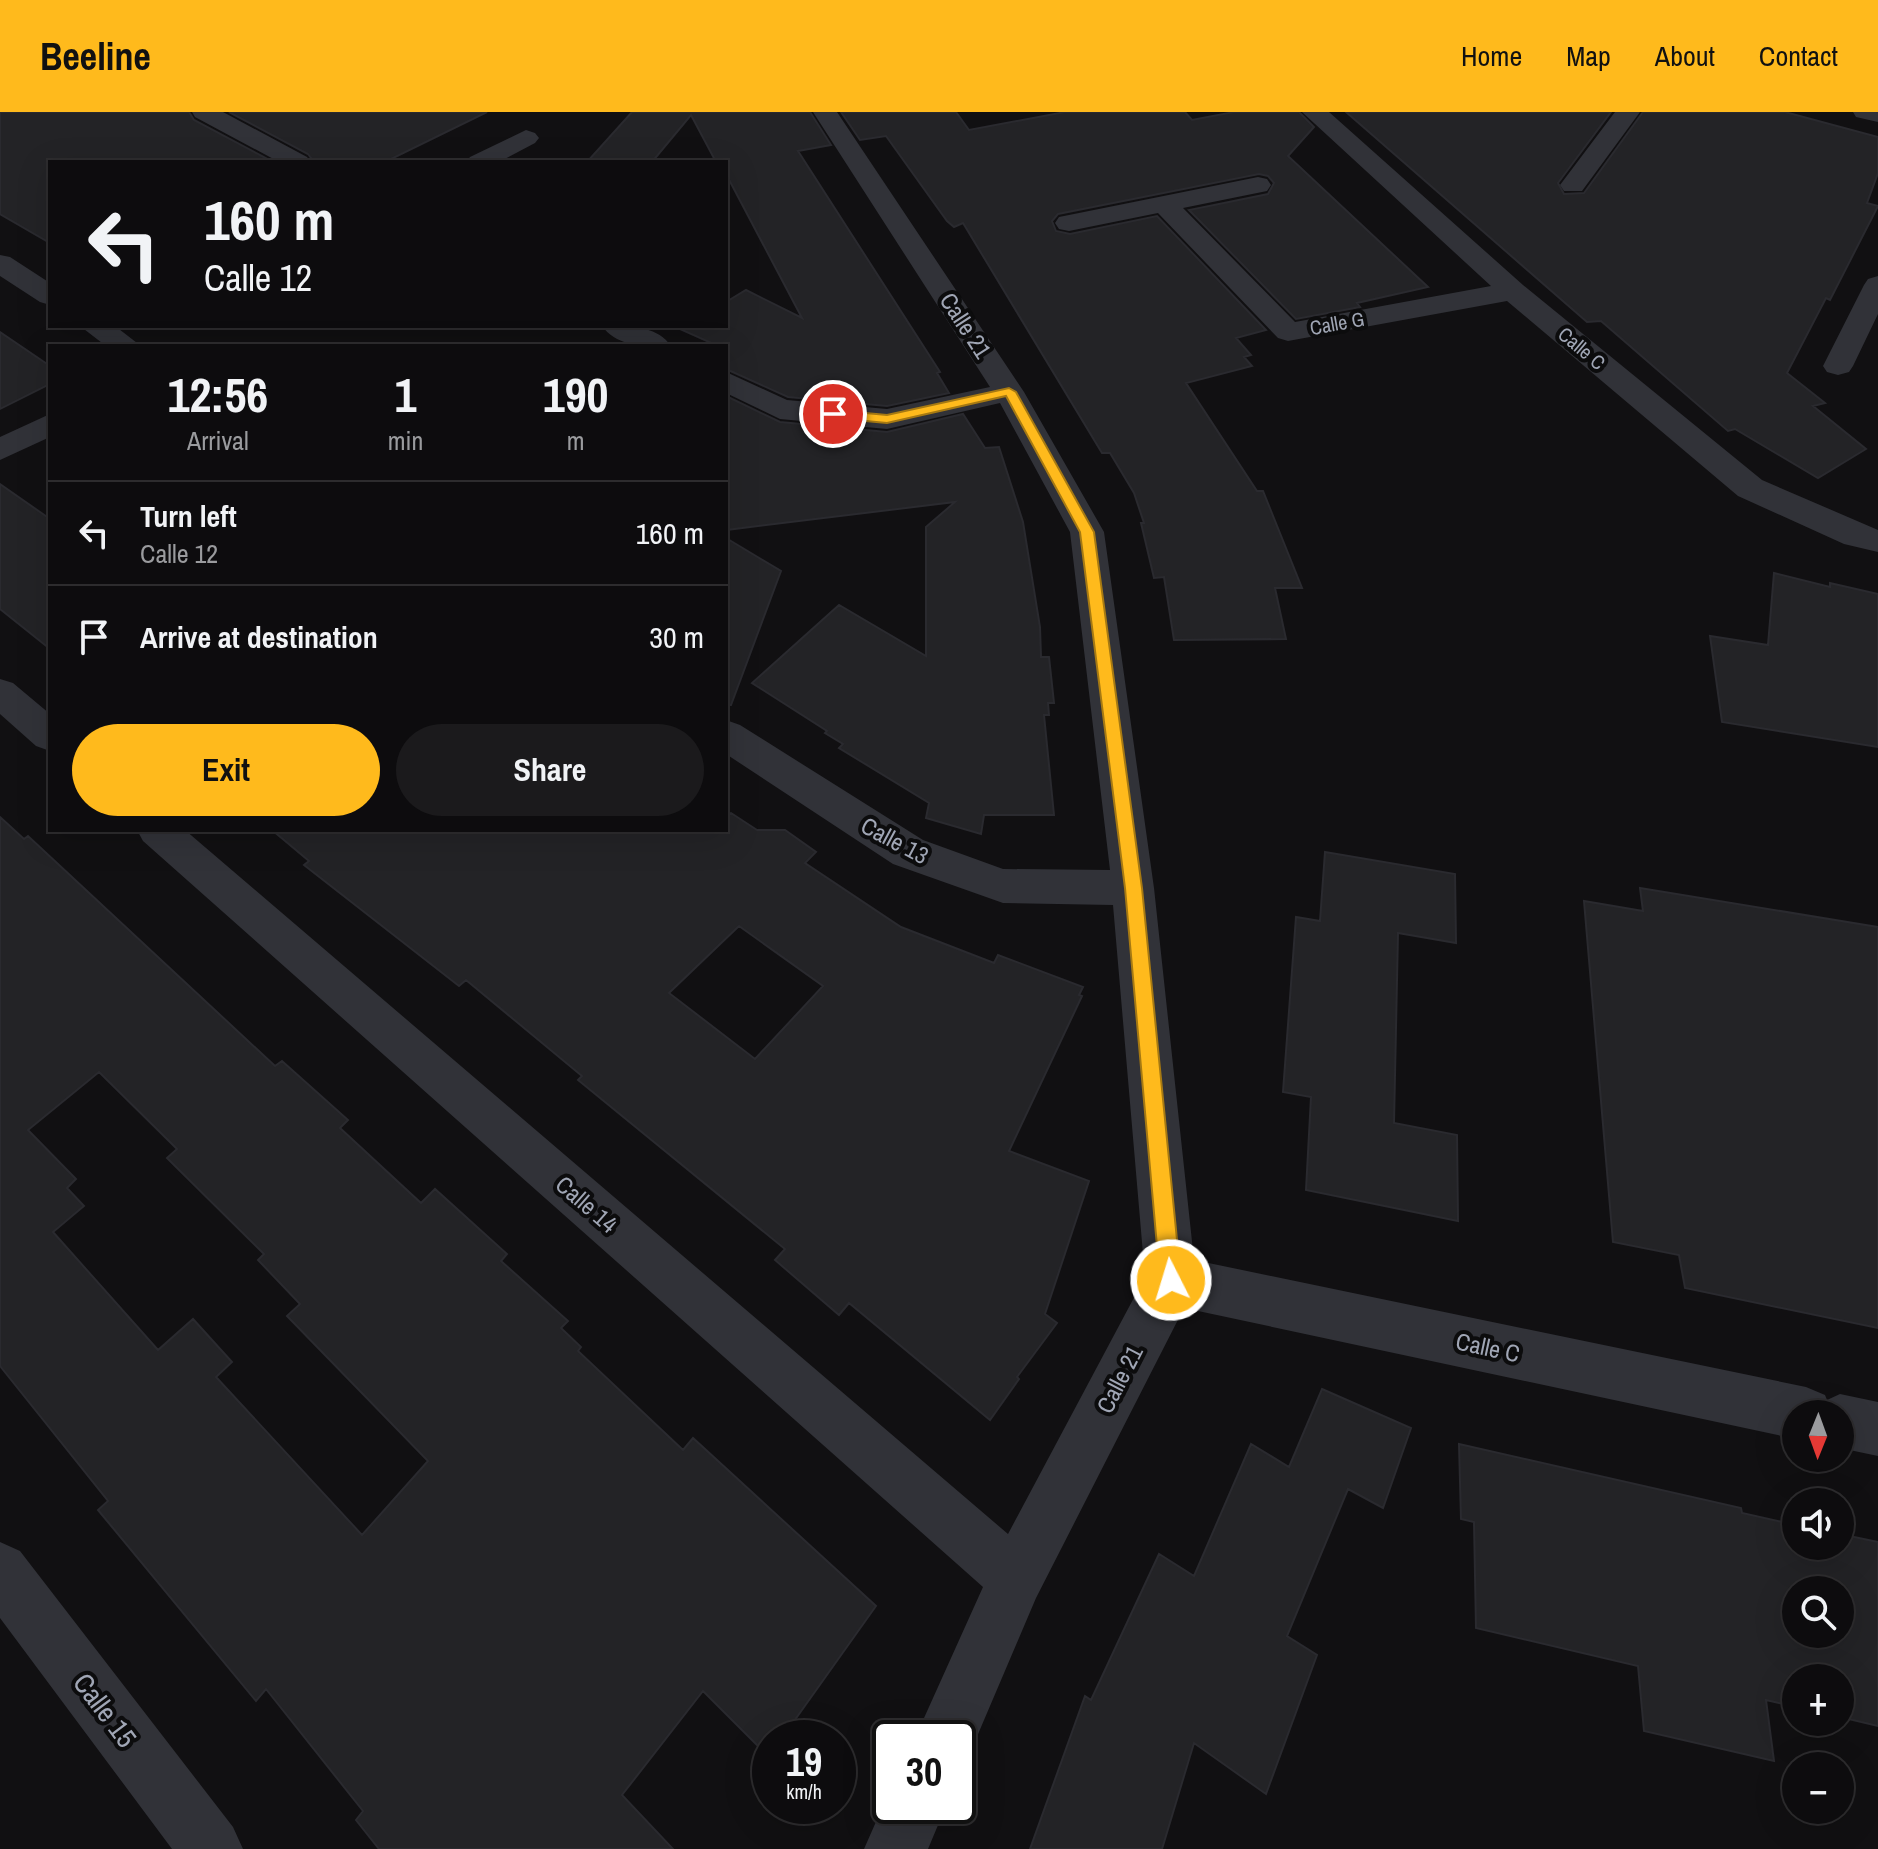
<!DOCTYPE html>
<meta charset="utf-8">
<style>
body{margin:0;font-family:"Archivo Narrow",sans-serif;background:#1b1a1c;color:#f1f3f6;height:100vh;display:flex;flex-direction:column;font-size:30px;white-space:nowrap}
*{box-sizing:border-box;margin:0}
p{font-size:26px;color:#9a9b9e}
.icon{flex:none;width:44px;height:44px;fill:none;stroke:currentColor;stroke-width:2;stroke-linecap:round;stroke-linejoin:round}
.map{position:relative;flex:1;overflow:hidden}
.sheet{position:absolute;left:48px;top:232px;width:680px;height:488px;display:flex;flex-direction:column;background:#0d0c0e;border-radius:0px;box-shadow:0 8px 32px #0002,0 0 0 2px #2d2c2e}
.sheet>*{flex:none}
.guide{position:absolute;left:48px;top:48px;width:680px;height:168px;border-radius:0px;box-shadow:0 8px 32px #0002,0 0 0 2px #2d2c2e;background:#0d0c0e;color:#f1f3f6;overflow:hidden}
.needle{width:52px;rotate:181deg}
.tools{position:absolute;left:1782px;top:1288px;display:grid;gap:16px}
.tools a{display:grid;place-items:center;width:72px;height:72px;border-radius:50%;background:#0d0c0e;box-shadow:0 8px 32px #0002,0 0 0 2px #2d2c2e;font-size:40px}
.speed{position:absolute;left:752px;top:1608px;display:flex;gap:16px;font-size:40px;font-weight:700;text-align:center}
.speed>*{display:grid;place-content:center;width:104px;height:104px;border-radius:50%;background:#0d0c0e;box-shadow:0 8px 32px #0002,0 0 0 2px #2d2c2e;line-height:1}
.speed small{font-size:20px;font-weight:400}
.speed .limit{border:4px solid #111;border-radius:12px;background:#fff;color:#111}
.pin{position:absolute;display:grid;place-items:center;width:68px;height:68px;color:#fff;margin:-34px;border:4px solid #fff;border-radius:50%;box-shadow:0 2px 8px #0007}
.me{position:absolute;width:88px;margin:-44px;rotate:355deg;stroke-linejoin:round;filter:drop-shadow(0 0 6px #0008)}
.turn{display:flex;align-items:center;gap:28px;height:168px;padding:0 24px;font-size:36px}
.turn .icon{width:104px;height:104px;stroke-width:2.5}
.turn b{display:block;font-size:56px;line-height:68px}
.eta{display:flex;justify-content:space-evenly;align-items:center;height:136px;text-align:center}
.eta b{font-size:48px;font-weight:800;line-height:56px}
.cta{display:flex;gap:16px;margin-top:auto;padding:16px 24px}
.cta a{flex:1;height:92px;border-radius:48px;background:#ffba1c;color:#111;font-size:32px;font-weight:800;line-height:92px;text-align:center}
.cta a+a{background:#1b1a1c;color:#f1f3f6}
ul{padding:0;list-style:none}
li{display:flex;align-items:center;gap:24px;height:104px;padding:0 24px;border-top:2px solid #2d2c2e}
li div{flex:1}
li b{display:block;font-size:30px}
li em{font-style:normal}
header{display:flex;align-items:center;gap:48px;box-sizing:border-box;height:112px;padding:0 40px;background:#ffba1c;color:#111}
header strong{font-size:38px}
nav{display:flex;gap:44px;margin-inline-start:auto;font-size:28px}
.map>svg:first-child{display:block}
.building{fill:#232326;stroke:#2a2a2f;stroke-width:2;fill-rule:evenodd}
.lines{fill:none;stroke-linecap:round;stroke-linejoin:round}
.minor{fill:#313238;fill-rule:evenodd}
.route{fill:#ffba1c;stroke:#a67912;stroke-width:2}
.labels{text-anchor:middle;dominant-baseline:central;stroke-width:8;stroke-linejoin:round;paint-order:stroke}
.far-street-label{font-size:20px;fill:#a0a6b5;stroke:#0c0c0d}
.street-label{font-size:24px;fill:#a0a6b5;stroke:#0c0c0d}
.near-street-label{font-size:28px;fill:#a0a6b5;stroke:#0c0c0d}
</style>
<header>
<strong>Beeline</strong>
<nav><a>Home</a><a>Map</a><a>About</a><a>Contact</a></nav>
</header>
<div class="map">
<svg width="1878" height="1737" viewBox="0 0 1878 1737">
<rect width="100%" height="100%" fill="#111012"/>
<path class="building" d="M 0,0 L 189,0 L 194,8 L 273,50 L 50,50 L 50,131 L 0,102 Z
M 229,0 L 487,0 L 385,50 L 314,50 L 308,42 Z
M 632,0 L 810,0 L 831,33 L 798,39 L 940,260 L 937,261 L 949,281 L 887,294 L 788,285 L 726,257 L 726,234 L 718,234 L 682,218 L 689,214 L 726,214 L 726,190 L 746,178 L 802,206 L 726,62 L 726,50 L 716,50 L 691,3 L 652,50 L 587,50 Z
M 841,0 L 956,0 L 969,18 L 1065,0 L 1185,0 L 1192,8 L 1234,0 L 1299,0 L 1314,15 L 1288,44 L 1428,175 L 1357,191 L 1360,195 L 1296,207 L 1189,98 L 1268,82 L 1274,71 L 1268,64 L 1259,62 L 1058,102 L 1052,109 L 1056,119 L 1070,122 L 1157,104 L 1266,218 L 1236,226 L 1251,243 L 1244,245 L 1252,254 L 1186,271 L 1257,379 L 1263,379 L 1302,476 L 1275,476 L 1286,527 L 1174,528 L 1164,465 L 1154,466 L 1141,411 L 1144,411 L 1134,381 L 1110,341 L 1102,341 L 963,111 L 954,115 L 947,109 L 886,24 L 860,28 Z
M 1346,0 L 1611,0 L 1558,71 L 1564,82 L 1584,81 L 1643,0 L 1785,0 L 1878,25 L 1878,61 L 1867,91 L 1878,94 L 1830,188 L 1826,186 L 1787,261 L 1825,291 L 1813,294 L 1866,337 L 1818,366 L 1735,317 L 1728,319 L 1601,209 L 1587,210 Z
M 0,220 L 50,254 L 50,272 L 0,297 Z
M 726,284 L 780,310 L 887,320 L 963,302 L 985,336 L 999,335 L 1023,410 L 1040,515 L 1041,545 L 1049,545 L 1054,591 L 1048,591 L 1049,603 L 1044,603 L 1054,703 L 984,703 L 981,722 L 926,706 L 929,691 L 839,636 L 843,632 L 825,621 L 827,619 L 752,571 L 839,493 L 926,544 L 926,415 L 955,390 L 726,418 Z
M 0,372 L 50,407 L 50,537 L 0,497 Z
M 726,426 L 781,459 L 731,593 L 726,593 Z
M 1774,461 L 1830,475 L 1830,471 L 1878,482 L 1878,635 L 1722,610 L 1710,524 L 1768,533 Z
M 731,701 L 757,718 L 785,718 L 816,740 L 805,751 L 901,815 L 994,851 L 998,843 L 1083,875 L 1079,883 L 1082,884 L 1009,1039 L 1089,1069 L 1045,1202 L 1057,1211 L 1017,1265 L 1019,1267 L 990,1308 L 849,1191 L 839,1203 L 775,1148 L 785,1137 L 578,968 L 582,964 L 466,868 L 459,874 L 304,753 L 309,749 L 272,718 L 726,718 L 726,706 ZM 739,814 L 823,874 L 755,947 L 669,881 Z
M 0,705 L 24,727 L 28,724 L 275,954 L 282,949 L 348,1008 L 340,1016 L 421,1091 L 435,1077 L 507,1142 L 501,1149 L 568,1209 L 561,1216 L 581,1235 L 578,1239 L 683,1338 L 693,1326 L 876,1494 L 782,1626 L 770,1626 L 769,1645 L 703,1579 L 622,1683 L 673,1737 L 379,1737 L 356,1708 L 363,1699 L 266,1577 L 256,1589 L 98,1398 L 108,1389 L 0,1254 ZM 99,960 L 177,1037 L 167,1046 L 264,1142 L 258,1148 L 300,1192 L 287,1204 L 428,1349 L 362,1423 L 216,1265 L 232,1250 L 193,1207 L 158,1238 L 53,1120 L 84,1094 L 67,1076 L 76,1067 L 28,1018 Z
M 1325,740 L 1455,762 L 1456,831 L 1398,821 L 1394,1011 L 1457,1023 L 1458,1109 L 1306,1078 L 1311,985 L 1283,980 L 1296,805 L 1320,809 Z
M 1640,776 L 1878,815 L 1878,1216 L 1685,1176 L 1679,1143 L 1613,1130 L 1584,789 L 1643,799 Z
M 1322,1277 L 1411,1316 L 1383,1396 L 1348,1377 L 1287,1524 L 1317,1543 L 1266,1682 L 1194,1631 L 1162,1737 L 1030,1737 L 1085,1584 L 1091,1588 L 1159,1442 L 1194,1464 L 1251,1332 L 1289,1355 Z
M 1459,1332 L 1741,1396 L 1742,1401 L 1796,1413 L 1796,1434 L 1840,1434 L 1840,1422 L 1878,1430 L 1878,1614 L 1840,1605 L 1840,1566 L 1796,1566 L 1796,1595 L 1766,1588 L 1774,1649 L 1644,1619 L 1638,1554 L 1476,1516 L 1474,1410 L 1461,1407 ZM 1796,1478 L 1840,1478 L 1840,1522 L 1796,1522 Z"/>
<g class="lines">
<path class="minor" d="M 192,0 L 223,0 L 307,45 L 311,50 L 279,50 L 195,5 Z
M 813,0 L 837,0 L 1024,280 L 1104,420 L 1154,776 L 1194,1148 L 1806,1275 L 1825,1283 L 1827,1288 L 1840,1282 L 1878,1290 L 1878,1344 L 1840,1336 L 1840,1302 L 1796,1302 L 1796,1327 L 1184,1196 L 1036,1486 L 967,1648 L 958,1651 L 958,1626 L 915,1626 L 983,1475 L 143,729 L 137,718 L 185,718 L 1008,1422 L 1145,1165 L 1113,793 L 1003,791 L 893,752 L 726,642 L 726,608 L 740,613 L 923,728 L 1003,757 L 1110,758 L 1070,420 L 1000,291 L 887,317 L 780,307 L 726,281 L 726,260 L 787,288 L 887,297 L 990,275 Z
M 1302,0 L 1329,0 L 1523,173 L 1762,368 L 1878,418 L 1878,440 L 1844,432 L 1738,384 L 1507,189 L 1288,229 L 1278,226 L 1158,101 L 1069,119 L 1059,117 L 1055,111 L 1059,105 L 1069,103 L 1258,65 L 1267,67 L 1271,73 L 1267,79 L 1183,96 L 1295,210 L 1491,174 Z
M 1615,0 L 1640,0 L 1582,79 L 1564,79 L 1560,73 Z
M 1853,0 L 1878,0 L 1878,10 L 1856,5 Z
M 526,18 L 535,21 L 539,26 L 535,31 L 499,50 L 466,50 L 470,45 Z
M 0,143 L 10,145 L 50,171 L 50,193 L 40,190 L 0,164 Z
M 1878,164 L 1878,202 L 1853,254 L 1849,260 L 1838,263 L 1827,260 L 1823,254 L 1864,173 L 1868,167 Z
M 80,214 L 115,214 L 141,234 L 106,234 Z
M 602,214 C 626,214 656,212 671,234 C 647,234 618,236 602,214 Z
M 50,302 L 50,325 L 0,348 L 0,325 Z
M 0,567 L 13,571 L 50,602 L 50,639 L 36,634 L 0,602 Z
M 0,1430 L 20,1439 L 233,1715 L 243,1737 L 172,1737 L 0,1506 Z
M 890,1678 L 890,1694 L 946,1694 L 928,1737 L 864,1737 Z"/>
</g>
<path class="route" d="M 1009,276 L 1016,280 L 1094,420 L 1142,776 L 1181,1168 L 1178,1175 L 1171,1178 L 1163,1175 L 1160,1168 L 1125,776 L 1080,420 L 1006,284 L 887,311 L 833,306 L 827,302 L 833,298 L 887,303 Z"/>
<g class="labels">
<g class="far-street-label">
<text transform="translate(1337 211) rotate(-10)">Calle G</text>
<text transform="translate(1582 236) rotate(40)">Calle C</text>
</g>
<g class="street-label">
<text transform="translate(966 213) rotate(57)">Calle 21</text>
<text transform="translate(895 728) rotate(28)">Calle 13</text>
<text transform="translate(587 1092) rotate(41)">Calle 14</text>
<text transform="translate(1488 1235) rotate(12)">Calle C</text>
<text transform="translate(1119 1267) rotate(-63)">Calle 21</text>
</g>
<g class="near-street-label">
<text transform="translate(105 1598) rotate(53)">Calle 15</text>
</g>
</g>
</svg>
<div class="tools">
<a><svg class="needle" viewBox="-14 -14 28 28"><path d="M0-13l5 13h-10z" fill="#e53935"/><path d="M0 13l5-13h-10z" fill="#9a9b9e"/></svg></a>
<a><svg class="icon" aria-label="sound" viewBox="0 0 24 24"><path d="M4 9h4l5-4v14l-5-4H4zM17 9q2 3 0 6"/></svg></a>
<a><svg class="icon" aria-label="search" viewBox="0 0 24 24"><circle cx="10" cy="10" r="6"/><path d="M15 15l6 6"/></svg></a>
<a>+</a>
<a>−</a>
</div>
<div class="speed"><div>19<small>km/h</small></div><div class="limit">30</div></div>
<div class="pin" style="left:833px;top:302px;background:#d93025"><svg class="icon" aria-label="arrive" viewBox="0 0 24 24"><path d="M6 21V4h12l-3 4 3 4H6"/></svg></div>
<svg class="me" style="left:1171px;top:1168px" viewBox="-20 -20 40 40"><circle r="17" fill="#ffba1c" stroke="#fff" stroke-width="3"/><path d="M0-11L8 9 0 5-8 9z" fill="#fff"/></svg>
<div class="guide">
<div class="turn"><svg class="icon" aria-label="left" viewBox="0 0 24 24"><path d="M17 20v-9H6M10 6l-5 5 5 5"/></svg><div><b>160 m</b>Calle 12</div></div>
</div>
<section class="sheet">
<div class="eta">
<div><b>12:56</b><p>Arrival</p></div>
<div><b>1</b><p>min</p></div>
<div><b>190</b><p>m</p></div>
</div>
<ul>
<li><svg class="icon" aria-label="left" viewBox="0 0 24 24"><path d="M17 20v-9H6M10 6l-5 5 5 5"/></svg><div><b>Turn left</b><p>Calle 12</p></div><em>160 m</em></li>
<li><svg class="icon" aria-label="arrive" viewBox="0 0 24 24"><path d="M6 21V4h12l-3 4 3 4H6"/></svg><div><b>Arrive at destination</b></div><em>30 m</em></li>
</ul>
<div class="cta"><a>Exit</a><a>Share</a></div>
</section>
</div>
